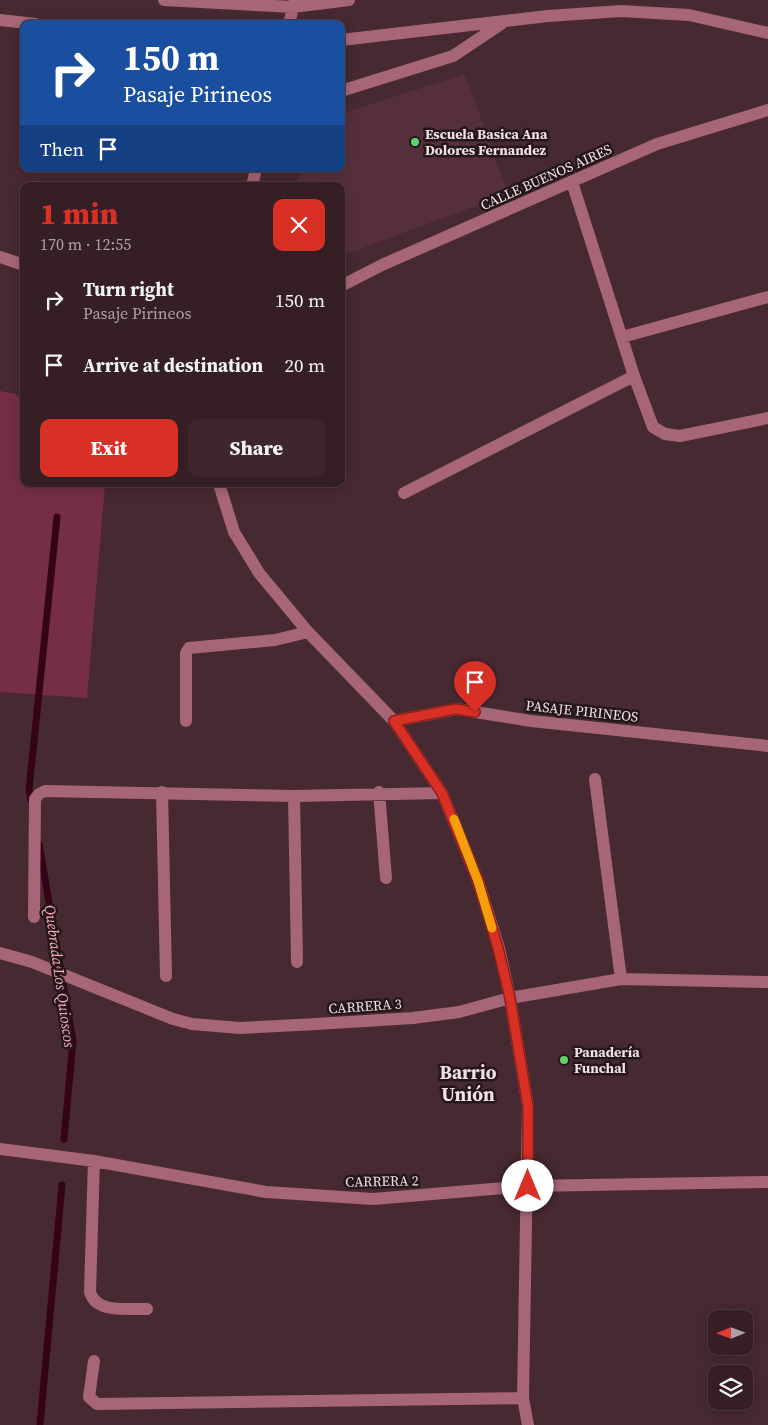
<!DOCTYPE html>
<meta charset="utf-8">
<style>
body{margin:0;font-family:"Source Serif 4",serif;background:#3d272d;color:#f1f3f6;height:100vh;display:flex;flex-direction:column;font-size:19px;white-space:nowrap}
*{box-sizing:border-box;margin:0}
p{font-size:16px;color:#aaa2a7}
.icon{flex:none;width:28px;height:28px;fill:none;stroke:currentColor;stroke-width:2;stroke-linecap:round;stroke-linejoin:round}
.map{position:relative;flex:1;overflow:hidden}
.drawer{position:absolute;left:20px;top:182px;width:325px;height:305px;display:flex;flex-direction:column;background:#351f25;border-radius:10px;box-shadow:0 2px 12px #0003,0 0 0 1px #4f3d42}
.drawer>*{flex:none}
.top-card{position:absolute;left:20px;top:20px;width:325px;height:152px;border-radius:10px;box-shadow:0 2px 12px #0003,0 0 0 1px #4f3d42;background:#1a4fa0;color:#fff;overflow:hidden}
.needle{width:32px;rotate:269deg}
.controls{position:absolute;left:708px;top:1310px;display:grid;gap:10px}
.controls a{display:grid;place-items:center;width:45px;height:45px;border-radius:10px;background:#351f25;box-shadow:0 2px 12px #0003,0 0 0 1px #4f3d42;font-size:25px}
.pin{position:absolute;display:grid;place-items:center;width:42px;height:42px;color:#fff;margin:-51px -21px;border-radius:50% 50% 50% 0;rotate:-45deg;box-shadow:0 0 5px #0007}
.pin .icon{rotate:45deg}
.me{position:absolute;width:55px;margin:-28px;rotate:0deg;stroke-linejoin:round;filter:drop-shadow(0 0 4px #0008)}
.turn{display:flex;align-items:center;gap:18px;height:105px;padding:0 20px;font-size:22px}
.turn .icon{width:65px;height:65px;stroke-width:2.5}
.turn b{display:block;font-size:35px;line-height:42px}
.then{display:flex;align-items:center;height:48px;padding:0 20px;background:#0003;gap:10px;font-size:19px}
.round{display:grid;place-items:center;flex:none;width:52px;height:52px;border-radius:10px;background:#3d272d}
.headline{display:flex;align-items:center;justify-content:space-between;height:85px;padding:0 20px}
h1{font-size:30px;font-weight:800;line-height:38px;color:#d93025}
.button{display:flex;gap:10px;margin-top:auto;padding:10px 20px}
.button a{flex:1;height:58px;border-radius:10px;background:#d93025;color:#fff;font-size:20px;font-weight:800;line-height:58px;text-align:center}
.button a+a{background:#3d272d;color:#f1f3f6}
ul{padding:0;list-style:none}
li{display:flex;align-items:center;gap:15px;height:65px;padding:0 20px}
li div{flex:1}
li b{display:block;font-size:19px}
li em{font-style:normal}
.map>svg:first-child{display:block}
.built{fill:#55303a}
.green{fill:#752e45}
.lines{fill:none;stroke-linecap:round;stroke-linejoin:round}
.stream{stroke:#340416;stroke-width:7}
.minor{stroke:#a76677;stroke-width:12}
.route-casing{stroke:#8d1f18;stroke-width:12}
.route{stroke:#d93025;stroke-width:9}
.slow{stroke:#f59e0b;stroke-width:9}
.poi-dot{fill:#5dd56c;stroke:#24171a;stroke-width:2}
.labels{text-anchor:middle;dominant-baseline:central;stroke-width:5;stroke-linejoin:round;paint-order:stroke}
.poi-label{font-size:14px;font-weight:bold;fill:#f3dfe4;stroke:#24171a;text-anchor:start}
.street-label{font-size:14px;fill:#f3dfe4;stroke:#24171a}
.water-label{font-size:15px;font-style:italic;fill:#fdadc2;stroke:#24171a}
.district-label{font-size:19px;font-weight:bold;fill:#f3dfe4;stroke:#24171a}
</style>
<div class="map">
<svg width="768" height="1425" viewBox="0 0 768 1425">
<rect width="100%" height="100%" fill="#472931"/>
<path class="built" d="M 465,74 L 508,194 L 341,256 L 341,186 L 297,186 L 300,169 L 341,169 L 341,114 Z"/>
<path class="green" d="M 0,391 L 16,394 L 24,401 L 24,484 L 105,484 L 87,698 L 0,692 Z"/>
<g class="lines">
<path class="stream" d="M 31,800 L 29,790 L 57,517
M 39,844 L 73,1041 L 64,1139
M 40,1425 L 62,1185"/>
<path class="minor" d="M 164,0 L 293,7 L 349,0
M 0,20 L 36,24
M 289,24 L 295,0
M 341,40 L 548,16 L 621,11 L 689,15 L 768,33
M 341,91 L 453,56 L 501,24
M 572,182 L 634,376 L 653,427 L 665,434 L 680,436 L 768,418
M 252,186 L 256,169
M 0,257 L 24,265
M 341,286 L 382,265 L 657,144 L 768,110
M 622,337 L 768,297
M 219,484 L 234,532 L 259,573 L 308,632 L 394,721 L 442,793 L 478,881 L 499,948 L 510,998 L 528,1106 L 523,1398 L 528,1425
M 404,493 L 634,376
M 186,721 L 186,653 L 189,648 L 275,640 L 308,632
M 394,721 L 457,709 L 531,721 L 768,746
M 595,779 L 621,979
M 162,792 L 166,976
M 379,792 L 386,878
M 294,796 L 297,962
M 34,917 L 35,799 L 39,794 L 45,791 L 294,796 L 442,793
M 0,953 L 32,962 L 173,1019 L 192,1024 L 240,1028 L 317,1024 L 413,1018 L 459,1012 L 510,998 L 621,979 L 768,982
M 0,1149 L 94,1161 L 266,1192 L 373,1199 L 528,1186 L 768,1182
M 94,1161 L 90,1292 C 96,1314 128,1308 147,1309
M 94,1361 L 89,1397 L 97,1404 L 523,1398"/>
</g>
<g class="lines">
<defs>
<path id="route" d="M 475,712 L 456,709 L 394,721 L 442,793 L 478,881 L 498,948 L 510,998 L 528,1106 L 528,1186"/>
</defs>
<use href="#route" class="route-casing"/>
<use href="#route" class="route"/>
<path class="slow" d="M 454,819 L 478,881 L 492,928"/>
</g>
<g class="poi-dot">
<circle cx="415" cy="142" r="5"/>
<circle cx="564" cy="1060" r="5"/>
</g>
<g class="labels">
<g class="poi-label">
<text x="425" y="134">Escuela Basica Ana<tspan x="425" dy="16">Dolores Fernandez</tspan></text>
<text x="574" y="1052">Panadería<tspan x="574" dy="16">Funchal</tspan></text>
</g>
<g class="street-label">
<text transform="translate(546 177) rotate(-24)">CALLE BUENOS AIRES</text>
<text transform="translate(582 711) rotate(6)">PASAJE PIRINEOS</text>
<text transform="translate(365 1006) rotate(-4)">CARRERA 3</text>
<text transform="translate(382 1181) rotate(-1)">CARRERA 2</text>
</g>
<g class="water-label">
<text transform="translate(60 976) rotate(82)">Quebrada Los Quioscos</text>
</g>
<g class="district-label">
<text x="468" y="1072">Barrio<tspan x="468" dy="22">Unión</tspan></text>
</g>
</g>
</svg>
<div class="controls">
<a><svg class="needle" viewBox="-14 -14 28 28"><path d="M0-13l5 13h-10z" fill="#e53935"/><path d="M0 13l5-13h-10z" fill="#aaa2a7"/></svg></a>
<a><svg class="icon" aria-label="layers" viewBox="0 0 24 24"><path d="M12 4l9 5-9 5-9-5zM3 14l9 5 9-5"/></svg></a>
</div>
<div class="pin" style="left:475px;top:712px;background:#d93025"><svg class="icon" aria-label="arrive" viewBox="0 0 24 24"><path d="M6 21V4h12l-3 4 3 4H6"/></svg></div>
<svg class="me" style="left:528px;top:1186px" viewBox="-20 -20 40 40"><circle r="19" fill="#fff"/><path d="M0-13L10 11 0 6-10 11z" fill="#d93025"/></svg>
<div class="top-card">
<div class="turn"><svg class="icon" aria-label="right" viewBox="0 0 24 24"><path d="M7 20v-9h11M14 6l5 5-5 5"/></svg><div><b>150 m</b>Pasaje Pirineos</div></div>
<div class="then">Then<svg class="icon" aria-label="arrive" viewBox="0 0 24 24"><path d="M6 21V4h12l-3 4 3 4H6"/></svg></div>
</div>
<section class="drawer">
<div class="headline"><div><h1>1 min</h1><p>170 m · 12:55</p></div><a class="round" style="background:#d93025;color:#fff"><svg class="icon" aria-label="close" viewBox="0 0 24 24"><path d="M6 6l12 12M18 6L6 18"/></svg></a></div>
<ul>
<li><svg class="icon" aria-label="right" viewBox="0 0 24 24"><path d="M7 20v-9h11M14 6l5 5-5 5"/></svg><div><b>Turn right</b><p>Pasaje Pirineos</p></div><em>150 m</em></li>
<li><svg class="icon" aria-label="arrive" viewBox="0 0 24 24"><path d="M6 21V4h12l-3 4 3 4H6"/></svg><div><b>Arrive at destination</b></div><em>20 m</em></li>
</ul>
<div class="button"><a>Exit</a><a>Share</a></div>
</section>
</div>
